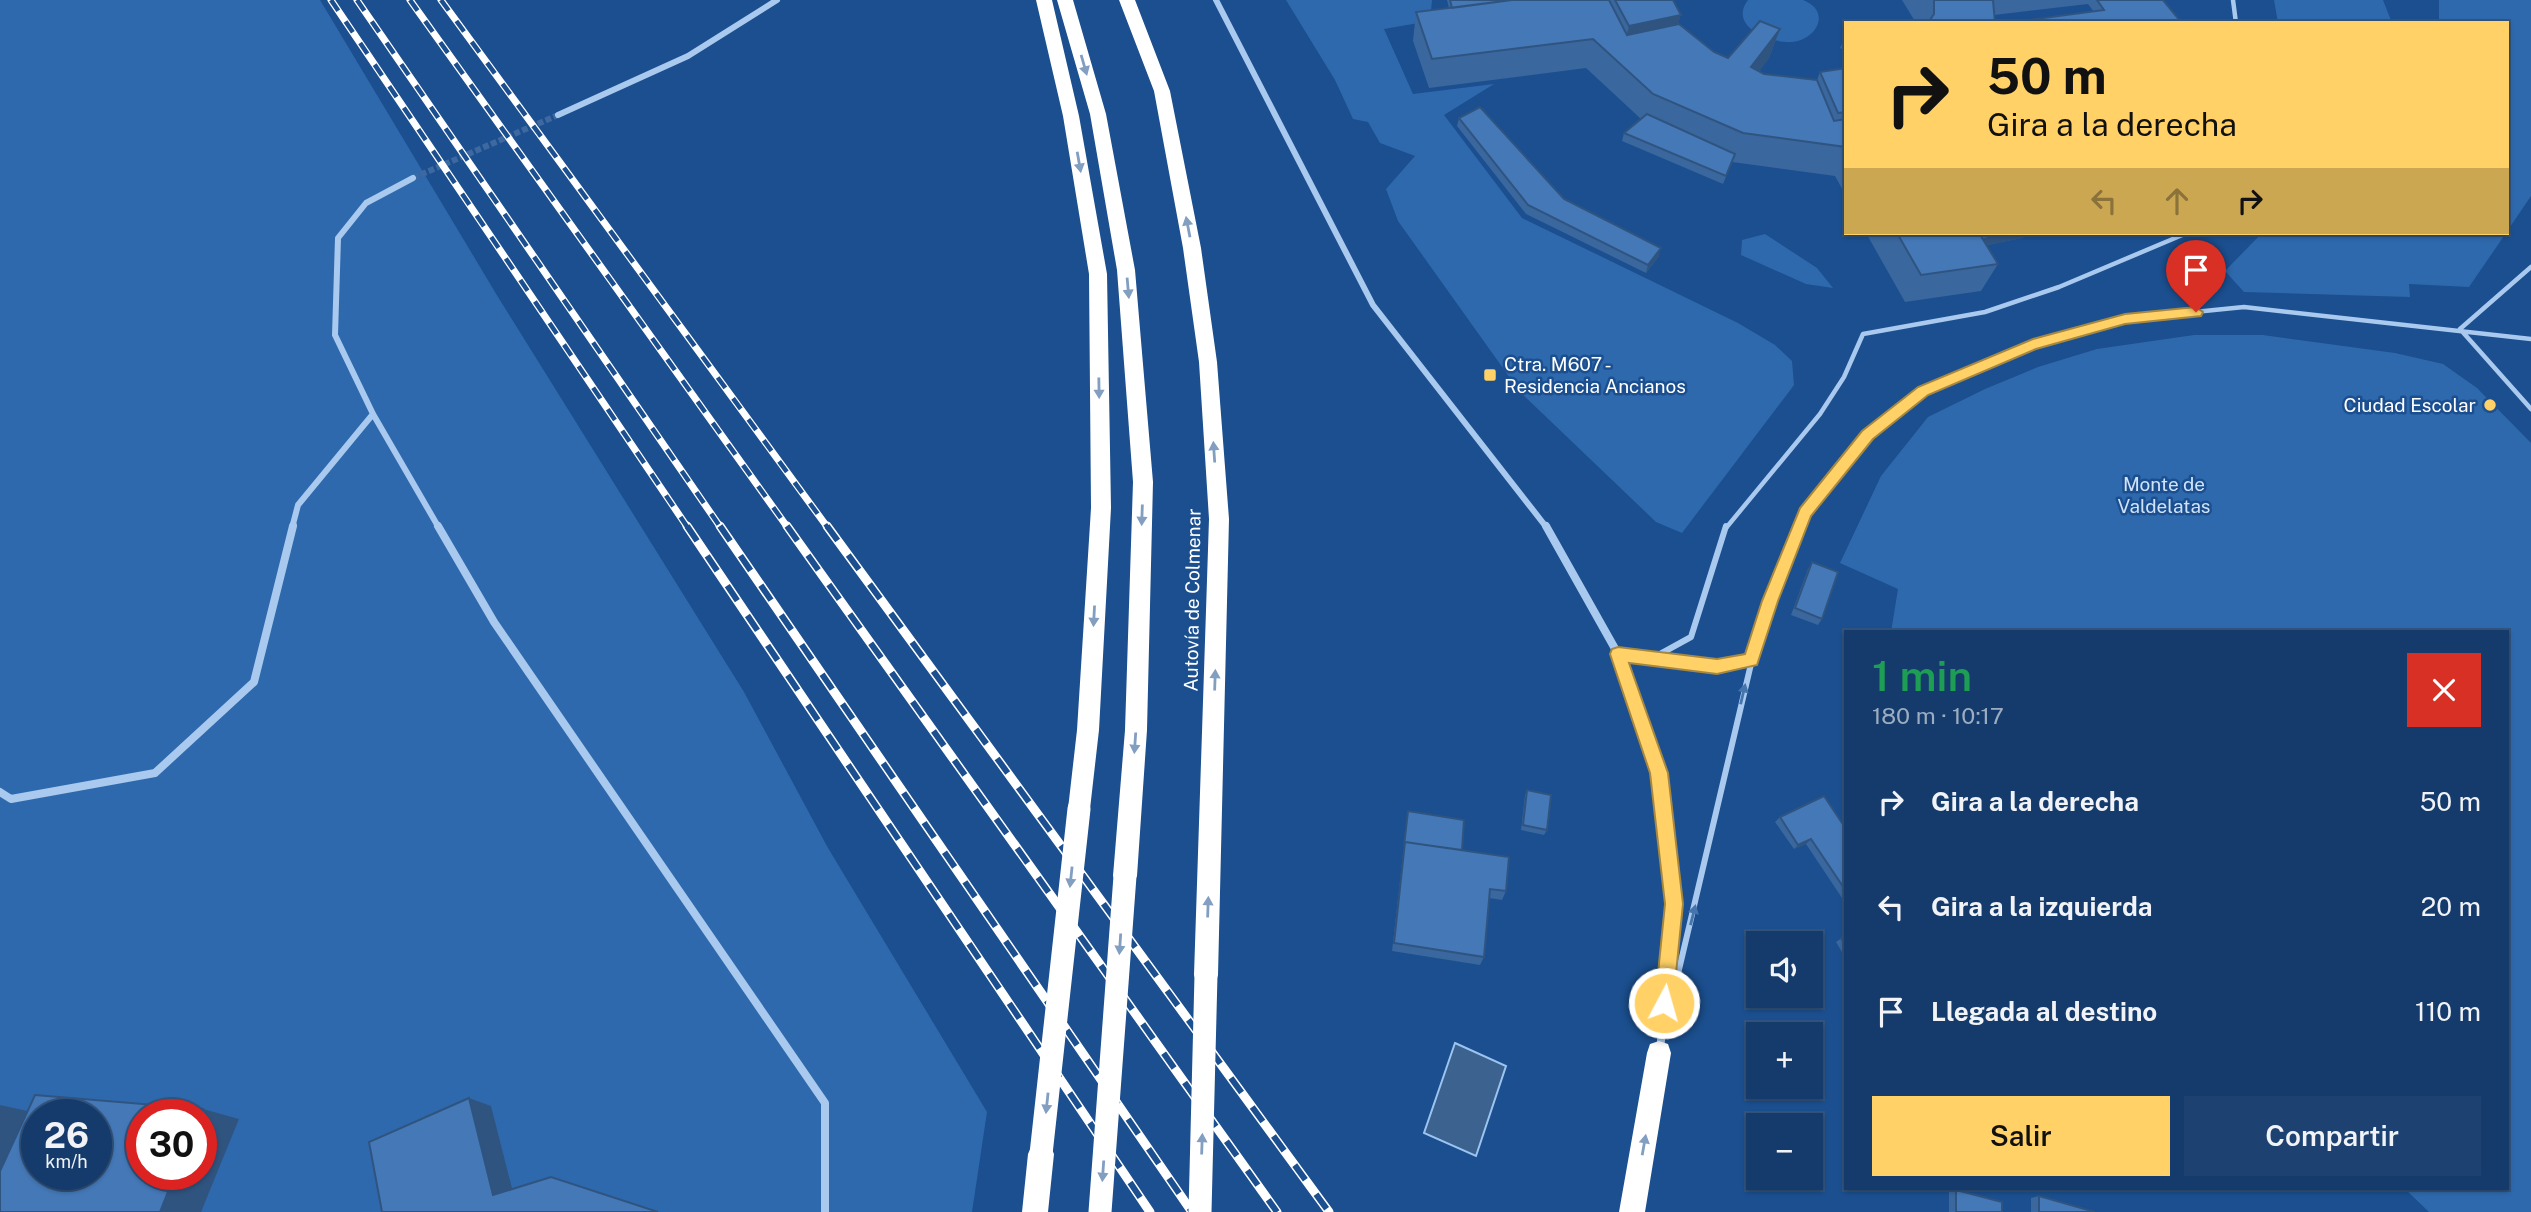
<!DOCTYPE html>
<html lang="es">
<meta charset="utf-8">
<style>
body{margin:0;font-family:"Public Sans",sans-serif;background:#1d4271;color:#f1f3f6;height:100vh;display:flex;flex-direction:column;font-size:26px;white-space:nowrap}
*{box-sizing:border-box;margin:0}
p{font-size:23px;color:#9dadc1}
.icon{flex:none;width:38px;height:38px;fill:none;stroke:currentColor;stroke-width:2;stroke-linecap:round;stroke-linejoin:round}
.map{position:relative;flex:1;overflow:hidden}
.side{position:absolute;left:1844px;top:630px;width:665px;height:560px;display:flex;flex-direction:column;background:#143b6b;border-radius:0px;box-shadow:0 2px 5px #0004,0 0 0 2px #33557e}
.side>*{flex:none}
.guide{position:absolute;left:1844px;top:21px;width:665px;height:214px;border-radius:0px;box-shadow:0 2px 5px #0004,0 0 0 2px #33557e;background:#ffd166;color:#111;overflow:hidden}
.controls{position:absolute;left:1746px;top:931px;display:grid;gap:14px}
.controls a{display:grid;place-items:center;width:77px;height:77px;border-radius:0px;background:#143b6b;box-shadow:0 2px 5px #0004,0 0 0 2px #33557e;font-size:35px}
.speed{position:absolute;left:21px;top:1099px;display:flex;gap:14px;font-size:35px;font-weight:700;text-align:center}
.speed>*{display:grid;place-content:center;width:91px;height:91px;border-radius:50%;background:#143b6b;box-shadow:0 2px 5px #0004,0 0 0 2px #33557e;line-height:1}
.speed small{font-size:18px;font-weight:400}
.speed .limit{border:10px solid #d22;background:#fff;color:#111}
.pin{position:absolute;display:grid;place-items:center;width:60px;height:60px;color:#fff;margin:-72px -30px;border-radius:50% 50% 50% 0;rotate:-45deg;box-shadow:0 0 7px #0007}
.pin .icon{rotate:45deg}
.me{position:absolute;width:77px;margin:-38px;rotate:6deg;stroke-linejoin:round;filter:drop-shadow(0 0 5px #0008)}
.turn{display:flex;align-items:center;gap:24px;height:147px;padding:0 28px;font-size:32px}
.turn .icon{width:91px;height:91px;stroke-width:2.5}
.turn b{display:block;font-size:49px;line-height:60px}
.lanes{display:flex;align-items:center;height:66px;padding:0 28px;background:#0003;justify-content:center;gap:35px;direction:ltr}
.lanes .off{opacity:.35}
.round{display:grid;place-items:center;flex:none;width:74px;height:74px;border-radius:0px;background:#1d4271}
.headline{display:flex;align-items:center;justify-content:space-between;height:119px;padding:0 28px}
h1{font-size:42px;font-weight:600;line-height:52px;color:#1e9e55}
.cta{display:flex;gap:14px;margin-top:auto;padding:14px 28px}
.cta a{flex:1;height:80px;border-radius:0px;background:#ffd166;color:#111;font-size:28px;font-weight:600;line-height:80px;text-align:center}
.cta a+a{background:#1d4271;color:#f1f3f6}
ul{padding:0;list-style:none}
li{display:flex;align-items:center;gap:21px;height:105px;padding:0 28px}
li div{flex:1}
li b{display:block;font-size:26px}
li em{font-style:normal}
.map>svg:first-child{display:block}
.green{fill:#2e69ad;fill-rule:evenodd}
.water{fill:#3c6290;stroke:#9cc4f0;stroke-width:2}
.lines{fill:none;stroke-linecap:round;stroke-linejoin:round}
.minor-tunnel{stroke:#3d69a0;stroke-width:6;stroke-dasharray:6 2.5;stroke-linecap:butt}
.service-far1{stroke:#a9c9ee;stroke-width:4.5}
.service{stroke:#a9c9ee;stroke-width:6}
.minor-far1{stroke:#a9c9ee;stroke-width:6}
.minor{stroke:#a9c9ee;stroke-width:8}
.motorway{fill:#fff;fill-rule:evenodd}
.rail-far1-casing{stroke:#fff;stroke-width:7}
.rail-casing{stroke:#fff;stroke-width:9}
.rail-far1{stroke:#1b4f8f;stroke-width:4.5;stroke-dasharray:13;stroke-linecap:butt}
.rail{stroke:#1b4f8f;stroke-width:6;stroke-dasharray:18;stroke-linecap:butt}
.motorway-bridge{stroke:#fff;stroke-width:23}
.wall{fill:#3a679d}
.shaded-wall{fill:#305480}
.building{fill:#4478b7;stroke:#305480;stroke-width:2;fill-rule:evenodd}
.oneway{fill:#829ec1}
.oneway2{fill:#4674ac}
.route{fill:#ffd166;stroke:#a68842;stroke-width:2}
.poi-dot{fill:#ffd166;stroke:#1b4f8f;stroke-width:2.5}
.labels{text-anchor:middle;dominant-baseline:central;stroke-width:5;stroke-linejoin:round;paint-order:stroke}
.poi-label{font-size:19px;fill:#fff;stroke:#1b4f8f;text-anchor:start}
.park-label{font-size:19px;fill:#cfe3fa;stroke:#1b4f8f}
.street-label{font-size:19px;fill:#fff;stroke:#1b4f8f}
</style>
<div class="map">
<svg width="2531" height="1212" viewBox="0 0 2531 1212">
<rect width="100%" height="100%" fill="#1b4f8f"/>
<path class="green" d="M 0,0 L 320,0 L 498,297 L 744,692 L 828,848 L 987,1112 L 972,1212 L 0,1212 ZM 37,1115 L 96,1115 L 96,1174 L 37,1174 ZM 142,1115 L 201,1115 L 201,1174 L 142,1174 Z
M 1286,0 L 1432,0 L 1430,21 L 1384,29 L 1413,94 L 1494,84 L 1444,115 L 1522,218 L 1738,323 L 1775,345 L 1792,361 L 1794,385 L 1682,533 L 1656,522 L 1520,392 L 1398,221 L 1386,189 L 1415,156 L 1380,143 L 1368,122 L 1353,119 L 1335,80 Z
M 1748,0 C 1762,0 1792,0 1803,0 C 1832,11 1817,40 1791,42 C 1769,43 1728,26 1748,0 Z
M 2274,0 L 2383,0 L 2392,23 L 2278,23 Z
M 2439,0 L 2531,0 L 2531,196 L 2508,230 L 2508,23 L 2439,23 Z
M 2262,233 L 2506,233 L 2469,287 L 2409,284 L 2410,297 L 2244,292 L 2225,271 Z
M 1765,234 L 1817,268 L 1833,288 L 1806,284 L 1741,255 L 1742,240 Z
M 2194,335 L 2263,335 L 2395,353 L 2443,364 L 2477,388 L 2531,443 L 2531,1212 L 2429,1212 L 2404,1188 L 2508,1188 L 2508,632 L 1891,632 L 1898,589 L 1840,563 L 1881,476 L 1928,417 L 1985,389 L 2038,367 L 2097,349 Z"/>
<path class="water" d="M 1455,1043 L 1506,1066 L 1476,1156 L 1424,1133 Z"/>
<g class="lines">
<path class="minor-tunnel" d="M 413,178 L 558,115"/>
<path class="service-far1" d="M 2233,0 L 2236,23
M 2531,267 L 2460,329 L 2531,409
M 1726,528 L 1820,414 L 1844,377 L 1863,334 L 1985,312 L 2059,287 L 2187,233
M 1799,528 L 1805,512 L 1867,435 L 1923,391 L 2033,345 L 2125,319 L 2244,307 L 2531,339"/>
<path class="service" d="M 1618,654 L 1717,667 L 1751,660
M 1651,659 L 1691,637 L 1726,526
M 1665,1029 L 1759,630 L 1799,526"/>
<path class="minor-far1" d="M 1216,0 L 1373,305 L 1547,528
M 558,115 L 688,56 L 777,0
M 413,178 L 366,203 L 338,238 L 335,335 L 373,414 L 439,528
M 292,528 L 298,505 L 373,414"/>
<path class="minor" d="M 438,526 L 494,622 L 825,1103 L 825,1212
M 1546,526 L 1618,654 L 1659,773 L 1674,904 L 1660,1051
M 0,792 L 11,799 L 155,773 L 254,682 L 293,526"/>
<path class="motorway" d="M 1036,0 L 1052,0 L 1079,116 L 1107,274 L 1111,508 L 1099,730 L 1090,809 L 1087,817 L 1079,820 L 1071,817 L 1068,809 L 1077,730 L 1091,508 L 1089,274 L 1063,116 Z
M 1057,0 L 1073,0 L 1106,114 L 1135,270 L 1153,482 L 1147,730 L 1137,876 L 1133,884 L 1125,887 L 1117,884 L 1113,876 L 1125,730 L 1133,482 L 1117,270 L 1090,114 Z
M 1119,0 L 1135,0 L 1170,91 L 1201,248 L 1217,362 L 1229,519 L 1218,975 L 1215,984 L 1206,987 L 1197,984 L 1194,975 L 1209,519 L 1199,362 L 1183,248 L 1154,91 Z
M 1659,1041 L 1668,1044 L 1671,1053 L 1645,1212 L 1619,1212 L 1647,1053 L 1650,1044 Z
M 1041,1141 L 1050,1145 L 1054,1154 L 1048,1212 L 1022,1212 L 1028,1154 L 1032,1145 Z"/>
<defs>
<path id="rail-far1" d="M 331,0 L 688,528
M 357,0 L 721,528
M 410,0 L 788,528
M 441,0 L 828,528"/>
<path id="rail" d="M 687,526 L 1150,1212
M 720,526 L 1192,1212
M 787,526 L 1277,1212
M 827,526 L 1329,1212"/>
</defs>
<use href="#rail-far1" class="rail-far1-casing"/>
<use href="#rail" class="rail-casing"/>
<use href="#rail-far1" class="rail-far1"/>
<use href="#rail" class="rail"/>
<path class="motorway-bridge" d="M 1041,1154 L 1079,809
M 1100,1212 L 1125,876
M 1200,1212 L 1206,975"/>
</g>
<path class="wall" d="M 1447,0 L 1673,0 L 1679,24 L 1714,52 L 1728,58 L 1780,29 L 1769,58 L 1759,71 L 1764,74 L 1817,80 L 1820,72 L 1846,68 L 1846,196 L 1835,176 L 1732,162 L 1723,184 L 1622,141 L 1624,133 L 1641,119 L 1586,68 L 1429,88 L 1413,41 L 1416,12 L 1449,8 Z
M 1902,0 L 2163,0 L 2094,12 L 2088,4 L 1994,15 L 1995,23 L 1916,23 Z
M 1846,35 L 1846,51 L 1840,48 Z
M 1459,118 L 1564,199 L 1659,256 L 1646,273 L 1526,214 L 1457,126 Z
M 1866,233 L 2031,233 L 2022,238 L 1987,245 L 1998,264 L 1981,291 L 1905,302 Z
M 1812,562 L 1822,619 L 1818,625 L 1791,615 L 1808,569 Z
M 1527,790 L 1547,830 L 1544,835 L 1521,830 L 1525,795 Z
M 1408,811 L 1462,850 L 1506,891 L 1502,900 L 1489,898 L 1484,957 L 1480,965 L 1392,951 Z
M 1780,817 L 1846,829 L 1846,904 L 1806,844 L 1794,849 L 1775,822 Z
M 1846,935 L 1846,959 L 1836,942 Z
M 1956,1190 L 2002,1212 L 1949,1212 L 1949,1192 Z
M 2039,1196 L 2095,1212 L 2031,1212 L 2031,1198 Z"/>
<path class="shaded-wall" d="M 1681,15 L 1670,53 L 1619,64 L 1629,26 Z
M 1780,29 L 1769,58 L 1741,97 L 1751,67 Z
M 2013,233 L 2031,233 L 2022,238 L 1977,247 L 1982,239 Z
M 1661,248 L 1659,256 L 1646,273 L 1648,265 Z
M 1811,839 L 1806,844 L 1794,849 L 1798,845 Z
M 469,1098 L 491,1106 L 515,1200 L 493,1195 Z
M 0,1105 L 32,1112 L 0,1184 Z
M 203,1109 L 239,1119 L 201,1212 L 160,1212 L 175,1174 L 201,1174 L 201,1115 L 200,1115 Z"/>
<path class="building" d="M 1450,0 L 1512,0 L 1452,8 Z
M 1512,0 L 1609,0 L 1627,35 L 1679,24 L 1714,52 L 1728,58 L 1760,21 L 1780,29 L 1751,67 L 1764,74 L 1817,80 L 1834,121 L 1846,119 L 1846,147 L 1743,133 L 1653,94 L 1593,39 L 1432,59 L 1416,12 Z
M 1615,0 L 1673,0 L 1681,15 L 1629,26 Z
M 1934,0 L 1993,0 L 1995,23 L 1928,23 L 1934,14 Z
M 2097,0 L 2163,0 L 2182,23 L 2005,23 L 2104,10 Z
M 1846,68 L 1846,112 L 1838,113 L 1820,72 Z
M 1480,107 L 1564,199 L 1661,248 L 1648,265 L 1528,205 L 1459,118 Z
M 1647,114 L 1735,154 L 1726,176 L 1624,133 Z
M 1897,233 L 1979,233 L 1998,264 L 1921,275 Z
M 1979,233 L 2013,233 L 1983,239 Z
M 1812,562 L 1838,572 L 1822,619 L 1795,608 Z
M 1527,790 L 1551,795 L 1547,830 L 1523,825 Z
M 1824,796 L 1846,829 L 1846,891 L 1811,839 L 1798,845 L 1780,817 Z
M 1408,811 L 1464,820 L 1462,850 L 1405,842 L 1404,846 Z
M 1405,842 L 1509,857 L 1506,891 L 1490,889 L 1484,957 L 1394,943 Z
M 1846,935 L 1846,946 L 1841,938 Z
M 35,1095 L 203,1109 L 200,1115 L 142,1115 L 142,1174 L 175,1174 L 160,1212 L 0,1212 L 0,1171 ZM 37,1115 L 96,1115 L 96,1174 L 37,1174 Z
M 469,1098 L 493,1195 L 551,1177 L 658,1212 L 382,1212 L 369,1142 Z
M 1956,1190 L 2002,1202 L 2002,1212 L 1956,1212 Z
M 2039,1196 L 2095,1212 L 2039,1212 Z"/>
<defs><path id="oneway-solid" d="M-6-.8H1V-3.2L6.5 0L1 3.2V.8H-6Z" transform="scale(1.75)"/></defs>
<g class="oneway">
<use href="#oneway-solid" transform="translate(1084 65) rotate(74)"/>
<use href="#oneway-solid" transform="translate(1079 162) rotate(80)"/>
<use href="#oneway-solid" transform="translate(1188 227) rotate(-101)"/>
<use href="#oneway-solid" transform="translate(1128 288) rotate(85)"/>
<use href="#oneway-solid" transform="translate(1099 388) rotate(89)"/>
<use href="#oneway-solid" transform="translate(1214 452) rotate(-94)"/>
<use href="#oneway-solid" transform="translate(1142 515) rotate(92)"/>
<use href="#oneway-solid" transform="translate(1094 616) rotate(93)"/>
<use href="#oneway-solid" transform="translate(1215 680) rotate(-88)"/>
<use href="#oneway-solid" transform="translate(1135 743) rotate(94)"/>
<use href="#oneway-solid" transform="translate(1071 877) rotate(96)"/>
<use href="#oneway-solid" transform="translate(1208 907) rotate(-88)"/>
<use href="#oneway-solid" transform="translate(1120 944) rotate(94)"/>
<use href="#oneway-solid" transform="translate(1047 1103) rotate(96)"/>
<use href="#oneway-solid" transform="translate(1202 1144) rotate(-88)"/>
<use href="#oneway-solid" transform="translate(1644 1145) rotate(-80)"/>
<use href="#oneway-solid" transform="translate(1103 1171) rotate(94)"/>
</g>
<g class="oneway2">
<use href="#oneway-solid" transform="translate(1743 694) rotate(-77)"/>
<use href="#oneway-solid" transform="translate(1693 915) rotate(-76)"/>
</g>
<path class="route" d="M 2196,307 L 2203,312 L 2201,316 L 2125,324 L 2036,349 L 1928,395 L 1873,439 L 1811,516 L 1778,601 L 1757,665 L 1717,674 L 1629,663 L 1668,773 L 1683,904 L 1673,1003 L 1671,1010 L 1664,1013 L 1658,1010 L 1655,1003 L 1665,904 L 1650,773 L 1610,654 L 1612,649 L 1618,647 L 1717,659 L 1745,654 L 1762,601 L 1800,508 L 1862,431 L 1918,387 L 2033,339 L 2125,314 Z"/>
<g class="poi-dot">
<rect x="1483" y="368" width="14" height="14" rx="3.5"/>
<circle cx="2490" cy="405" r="7"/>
</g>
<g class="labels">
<g class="poi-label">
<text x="1504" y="364">Ctra. M607 -<tspan x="1504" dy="22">Residencia Ancianos</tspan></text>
<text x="2476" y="405" text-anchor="end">Ciudad Escolar</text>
</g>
<g class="park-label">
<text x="2164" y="484">Monte de<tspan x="2164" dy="22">Valdelatas</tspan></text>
</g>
<g class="street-label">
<text transform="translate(1192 600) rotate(-89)">Autovía de Colmenar</text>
</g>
</g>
</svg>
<div class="controls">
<a><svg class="icon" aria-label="sound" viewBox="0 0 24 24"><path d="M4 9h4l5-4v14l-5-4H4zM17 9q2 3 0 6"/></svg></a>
<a>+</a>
<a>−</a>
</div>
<div class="speed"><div>26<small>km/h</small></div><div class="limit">30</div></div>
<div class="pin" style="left:2196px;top:312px;background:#d93025"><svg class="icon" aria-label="arrive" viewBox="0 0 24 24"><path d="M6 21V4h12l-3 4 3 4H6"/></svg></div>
<svg class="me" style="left:1664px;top:1003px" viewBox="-20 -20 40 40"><circle r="17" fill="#ffd166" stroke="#fff" stroke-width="3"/><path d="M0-11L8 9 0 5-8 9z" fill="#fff"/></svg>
<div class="guide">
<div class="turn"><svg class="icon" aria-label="right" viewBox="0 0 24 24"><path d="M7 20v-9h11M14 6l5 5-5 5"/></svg><div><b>50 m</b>Gira a la derecha</div></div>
<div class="lanes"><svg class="icon off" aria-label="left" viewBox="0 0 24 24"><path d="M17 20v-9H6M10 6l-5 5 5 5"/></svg><svg class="icon off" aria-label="ahead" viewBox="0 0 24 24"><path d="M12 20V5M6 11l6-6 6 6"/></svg><svg class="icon" aria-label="right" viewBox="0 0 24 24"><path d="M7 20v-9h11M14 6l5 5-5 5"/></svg></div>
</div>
<section class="side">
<div class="headline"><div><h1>1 min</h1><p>180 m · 10:17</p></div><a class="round" style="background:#d93025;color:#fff"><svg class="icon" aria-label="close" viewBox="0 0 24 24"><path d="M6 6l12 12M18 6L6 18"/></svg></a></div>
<ul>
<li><svg class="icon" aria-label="right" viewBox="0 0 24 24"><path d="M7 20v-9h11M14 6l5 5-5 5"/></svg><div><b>Gira a la derecha</b></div><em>50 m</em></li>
<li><svg class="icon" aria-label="left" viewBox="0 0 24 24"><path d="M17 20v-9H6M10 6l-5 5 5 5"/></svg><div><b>Gira a la izquierda</b></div><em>20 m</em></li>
<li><svg class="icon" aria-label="arrive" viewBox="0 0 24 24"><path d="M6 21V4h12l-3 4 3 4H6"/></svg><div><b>Llegada al destino</b></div><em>110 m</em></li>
</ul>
<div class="cta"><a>Salir</a><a>Compartir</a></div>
</section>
</div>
